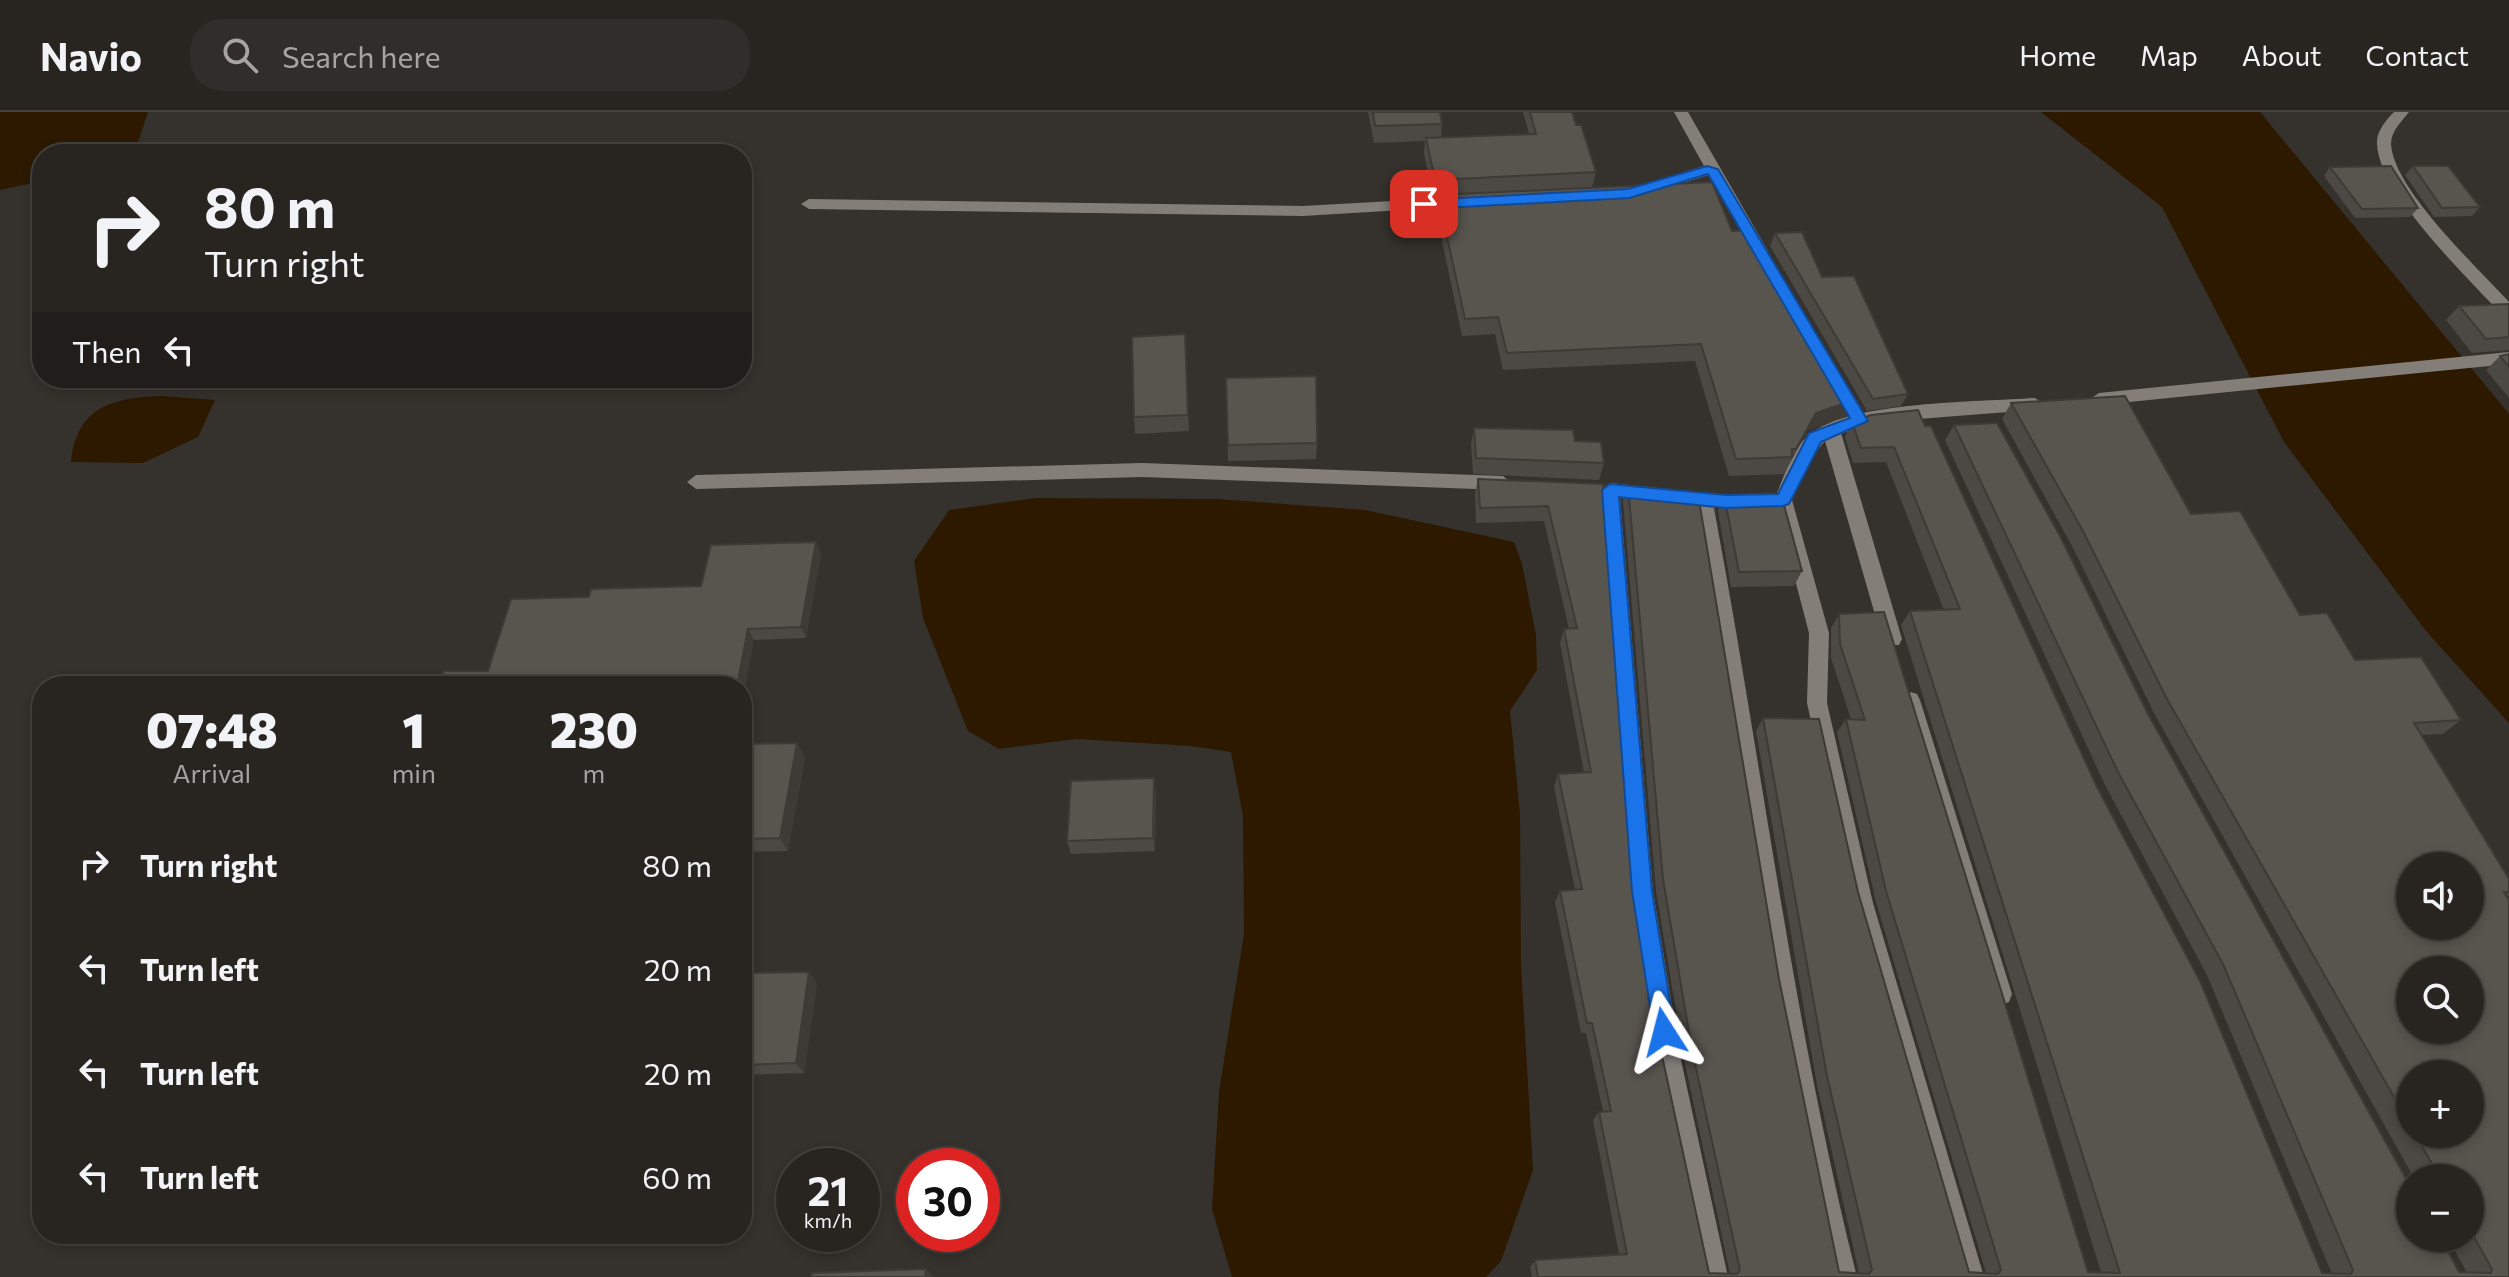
<!DOCTYPE html>
<meta charset="utf-8">
<style>
body{margin:0;font-family:Commissioner,sans-serif;background:#302d2a;color:#f1f3f6;height:100vh;display:flex;flex-direction:column;font-size:30px;white-space:nowrap}
*{box-sizing:border-box;margin:0}
p{font-size:26px;color:#a5a5a5}
.icon{flex:none;width:44px;height:44px;fill:none;stroke:currentColor;stroke-width:2;stroke-linecap:round;stroke-linejoin:round}
.map{position:relative;flex:1;overflow:hidden}
.details{position:absolute;left:32px;top:564px;width:720px;height:568px;display:flex;flex-direction:column;background:#282521;border-radius:32px;box-shadow:0 4px 12px #0003,0 0 0 2px #44423f}
.details>*{flex:none}
.hud{position:absolute;left:32px;top:32px;width:720px;height:244px;border-radius:32px;box-shadow:0 4px 12px #0003,0 0 0 2px #44423f;background:#282521;color:#f1f3f6;overflow:hidden}
.buttons{position:absolute;left:2396px;top:740px;display:grid;gap:16px}
.buttons a{display:grid;place-items:center;width:88px;height:88px;border-radius:50%;background:#282521;box-shadow:0 4px 12px #0003,0 0 0 2px #44423f;font-size:40px}
.speed{position:absolute;left:776px;top:1036px;display:flex;gap:16px;font-size:40px;font-weight:700;text-align:center}
.speed>*{display:grid;place-content:center;width:104px;height:104px;border-radius:50%;background:#282521;box-shadow:0 4px 12px #0003,0 0 0 2px #44423f;line-height:1}
.speed small{font-size:20px;font-weight:400}
.speed .limit{border:12px solid #d22;background:#fff;color:#111}
.pin{position:absolute;display:grid;place-items:center;width:68px;height:68px;color:#fff;margin:-34px;border-radius:16px;box-shadow:0 4px 12px #0006}
.me{position:absolute;width:88px;margin:-44px;rotate:351deg;stroke-linejoin:round;filter:drop-shadow(0 0 6px #0008)}
.turn{display:flex;align-items:center;gap:28px;height:168px;padding:0 40px;font-size:36px}
.turn .icon{width:104px;height:104px;stroke-width:2.5}
.turn b{display:block;font-size:56px;line-height:68px}
.then{display:flex;align-items:center;height:76px;padding:0 40px;background:#0003;gap:16px;font-size:30px}
.eta{display:flex;justify-content:space-evenly;align-items:center;height:136px;text-align:center}
.eta b{font-size:48px;font-weight:800;line-height:56px}
ul{padding:0;list-style:none}
li{display:flex;align-items:center;gap:24px;height:104px;padding:0 40px}
li div{flex:1}
li b{display:block;font-size:30px}
li em{font-style:normal}
header{display:flex;align-items:center;gap:48px;box-sizing:border-box;height:112px;padding:0 40px;background:#282521;border-bottom:2px solid #44423f}
header strong{font-size:38px}
nav{display:flex;gap:44px;margin-inline-start:auto;font-size:28px}
.search{width:560px;height:72px;background:#302d2a;display:flex;align-items:center;gap:20px;box-sizing:border-box;padding:0 28px;border-radius:32px;color:#a5a5a5;font-size:30px}
.map>svg:first-child{display:block}
.water{fill:#2c1900}
.lines{fill:none;stroke-linecap:round;stroke-linejoin:round}
.minor{fill:#837e78;fill-rule:evenodd}
.secondary{fill:#837e78;fill-rule:evenodd}
.wall{fill:#4c4843;fill-rule:evenodd}
.shaded-wall{fill:#3e3b37}
.building{fill:#58544e;stroke:#3e3b37;stroke-width:2;fill-rule:evenodd}
.route{fill:#1a73e8;stroke:#114b97;stroke-width:2}
</style>
<header>
<strong>Navio</strong>
<div class="search"><svg class="icon" aria-label="search" viewBox="0 0 24 24"><circle cx="10" cy="10" r="6"/><path d="M15 15l6 6"/></svg>Search here</div>
<nav><a>Home</a><a>Map</a><a>About</a><a>Contact</a></nav>
</header>
<div class="map">
<svg width="2509" height="1165" viewBox="0 0 2509 1165">
<rect width="100%" height="100%" fill="#35312c"/>
<path class="water" d="M 0,0 L 148,0 L 134,42 L 42,42 L 42,69 L 0,78 Z
M 2041,0 L 2260,0 L 2509,302 L 2509,611 L 2426,519 L 2284,330 L 2162,95 Z
M 161,284 L 215,288 L 198,325 L 143,351 L 71,350 C 77,294 113,286 161,284 Z
M 1036,386 L 1217,387 L 1365,398 L 1514,430 L 1522,452 L 1536,523 L 1537,558 L 1510,599 L 1520,702 L 1521,853 L 1533,1058 L 1501,1149 L 1486,1165 L 1232,1165 L 1212,1097 L 1219,980 L 1244,822 L 1243,704 L 1231,640 L 1191,634 L 1076,627 L 999,637 L 968,619 L 923,506 L 914,449 L 949,398 Z"/>
<g class="lines">
<path class="minor" d="M 1674,0 L 1688,0 L 1768,139 L 1766,143 L 1754,143 L 1709,63 L 1636,85 L 1628,80 L 1631,77 L 1704,54 Z
M 1464,85 L 1469,86 L 1469,94 L 1303,104 L 809,97 L 801,92 L 809,87 L 1303,94 Z
M 2509,240 L 2509,252 L 2099,293 L 2090,287 L 2099,281 Z
M 2035,286 L 2044,292 L 2035,298 L 1918,307 L 1841,321 L 1902,527 L 1899,533 L 1885,533 L 1882,527 L 1825,329 L 1811,345 L 1792,388 L 1829,521 L 1827,591 L 1873,791 L 1984,1165 L 1958,1165 L 1851,791 L 1807,591 L 1809,521 L 1776,395 L 1714,396 C 1762,652 1793,911 1857,1165 L 1831,1165 L 1788,972 L 1695,394 L 1620,386 L 1653,779 L 1681,948 L 1728,1165 L 1702,1165 L 1657,948 L 1631,779 L 1601,378 L 1610,371 L 1726,383 L 1777,381 C 1785,362 1793,335 1810,322 C 1851,289 1981,290 2035,286 Z
M 1142,351 L 1503,364 L 1512,371 L 1503,378 L 1142,365 L 696,377 L 687,370 L 696,363 Z
M 1910,580 L 1917,582 L 1920,588 L 2012,882 L 2009,890 L 2001,893 L 1993,890 L 1990,882 L 1900,588 L 1903,582 Z"/>
<path class="secondary" d="M 2394,0 L 2409,0 C 2402,9 2391,19 2391,32 C 2393,77 2478,156 2509,190 L 2509,206 L 2503,204 C 2470,168 2378,80 2377,32 C 2376,20 2386,8 2394,0 Z"/>
</g>
<path class="wall" d="M 1368,0 L 1440,0 L 1442,12 L 1441,26 L 1529,22 L 1523,0 L 1572,0 L 1596,60 L 1592,76 L 1732,119 L 1846,304 L 1808,318 L 1784,362 L 1729,364 L 1695,249 L 1503,258 L 1495,222 L 1462,224 L 1436,100 L 1438,84 L 1433,84 L 1424,42 L 1425,29 L 1374,31 Z
M 2413,54 L 2480,95 L 2472,104 L 2434,105 L 2405,63 Z
M 2330,55 L 2418,96 L 2410,105 L 2355,106 L 2324,64 Z
M 1775,121 L 1822,165 L 1908,282 L 1901,294 L 1867,299 L 1770,134 Z
M 2509,192 L 2509,238 L 2472,241 L 2446,208 L 2459,194 Z
M 1185,222 L 1189,319 L 1135,322 L 1134,305 Z
M 2509,242 L 2509,286 L 2486,258 L 2500,244 Z
M 1226,266 L 1317,331 L 1316,347 L 1228,349 Z
M 2011,291 L 2191,402 L 2300,503 L 2355,548 L 2461,608 L 2443,622 L 2421,623 L 2509,767 L 2509,784 L 2507,785 L 2509,1165 L 1532,1165 L 1530,1155 L 1535,1148 L 1619,1142 L 1593,1008 L 1599,1000 L 1603,999 L 1586,921 L 1581,921 L 1555,790 L 1560,779 L 1575,778 L 1554,675 L 1558,662 L 1584,661 L 1560,531 L 1564,517 L 1569,517 L 1544,409 L 1476,411 L 1475,382 L 1478,367 L 1603,372 L 1634,768 L 1661,939 L 1709,1161 L 1730,1162 L 1684,947 L 1656,779 L 1623,389 L 1628,374 L 1779,867 L 1839,1160 L 1859,1161 L 1817,973 L 1756,619 L 1763,606 L 1858,780 L 1969,1160 L 1986,1161 L 1876,790 L 1837,620 L 1846,607 L 1851,607 L 1831,546 L 1831,516 L 1839,502 L 2088,1160 L 2101,1160 L 1901,513 L 1910,499 L 1944,498 L 1886,350 L 1853,351 L 1845,325 L 1852,310 L 1918,298 L 2322,1161 L 2332,1162 L 2207,863 L 2105,673 L 1945,328 L 1954,313 L 2148,602 L 2459,1160 L 2467,1161 L 2448,1126 L 2470,1126 L 2470,1066 L 2414,1066 L 2154,601 L 2072,434 L 2002,307 ZM 2410,962 L 2470,1022 L 2410,1022 Z
M 1474,316 L 1575,329 L 1604,351 L 1599,368 L 1473,362 L 1471,332 Z
M 1724,383 L 1802,459 L 1794,474 L 1731,475 L 1718,399 Z
M 816,430 L 821,442 L 806,526 L 754,528 L 488,559 L 589,485 L 701,474 Z
M 797,631 L 805,645 L 788,739 L 742,740 L 742,632 Z
M 1156,680 L 1155,739 L 1071,742 L 1067,729 Z
M 817,871 L 804,961 L 742,963 L 742,887 Z"/>
<path class="shaded-wall" d="M 1854,288 L 1846,304 L 1808,318 L 1788,354 L 1816,301 Z
M 816,430 L 821,442 L 806,526 L 801,515 Z
M 748,517 L 754,528 L 742,592 L 742,574 L 737,574 Z
M 797,631 L 805,645 L 788,739 L 780,726 Z
M 1154,666 L 1156,680 L 1155,739 L 1153,726 Z
M 809,860 L 817,871 L 804,961 L 796,951 Z
M 926,1157 L 933,1163 L 932,1165 L 925,1165 Z"/>
<path class="building" d="M 1373,0 L 1440,0 L 1442,12 L 1375,14 Z
M 1530,0 L 1572,0 L 1576,13 L 1581,13 L 1596,60 L 1435,68 L 1426,26 L 1536,22 Z
M 2391,54 L 2418,96 L 2362,97 L 2330,55 Z
M 2413,54 L 2448,54 L 2480,95 L 2442,96 Z
M 1712,70 L 1732,119 L 1754,118 L 1854,288 L 1816,301 L 1796,337 L 1792,337 L 1792,345 L 1736,347 L 1701,232 L 1507,241 L 1498,205 L 1465,207 L 1438,83 Z
M 1802,120 L 1822,165 L 1854,164 L 1908,282 L 1873,287 L 1775,121 Z
M 2509,192 L 2509,225 L 2486,227 L 2459,194 Z
M 1185,222 L 1188,303 L 1134,305 L 1132,225 Z
M 2509,242 L 2509,255 L 2500,244 Z
M 1316,264 L 1317,331 L 1228,333 L 1226,266 Z
M 2125,284 L 2191,402 L 2240,399 L 2300,503 L 2327,501 L 2355,548 L 2421,545 L 2461,608 L 2414,611 L 2509,767 L 2509,780 L 2504,780 L 2509,788 L 2509,1165 L 1538,1165 L 1535,1148 L 1627,1142 L 1599,1000 L 1611,999 L 1592,911 L 1587,911 L 1560,779 L 1582,777 L 1558,662 L 1591,660 L 1564,517 L 1577,516 L 1548,394 L 1480,396 L 1478,367 L 1603,372 L 1634,768 L 1661,939 L 1709,1161 L 1737,1162 L 1740,1158 L 1692,938 L 1663,767 L 1628,374 L 1698,382 L 1779,867 L 1839,1160 L 1869,1162 L 1872,1158 L 1827,964 L 1763,606 L 1819,607 L 1858,780 L 1969,1160 L 1998,1162 L 2001,1158 L 1886,779 L 1846,607 L 1865,608 L 1840,532 L 1839,502 L 1884,500 L 2088,1160 L 2120,1161 L 1910,499 L 1960,497 L 1894,335 L 1861,336 L 1852,310 L 1871,303 L 1918,298 L 1925,314 L 1931,314 L 2097,675 L 2200,869 L 2322,1161 L 2351,1162 L 2353,1158 L 2223,852 L 2118,660 L 1954,313 L 1997,311 L 2060,424 L 2148,602 L 2410,1074 L 2410,1126 L 2441,1126 L 2459,1160 L 2491,1161 L 2492,1157 L 2470,1118 L 2470,1066 L 2435,1066 L 2435,1057 L 2415,1022 L 2470,1022 L 2470,962 L 2410,962 L 2410,1013 L 2167,587 L 2083,419 L 2011,291 ZM 2410,754 L 2470,754 L 2470,814 L 2410,814 ZM 2410,858 L 2470,858 L 2470,918 L 2410,918 Z
M 1474,316 L 1573,318 L 1575,329 L 1601,330 L 1604,351 L 1476,346 Z
M 1781,382 L 1802,459 L 1739,460 L 1724,383 Z
M 816,430 L 801,515 L 748,517 L 737,574 L 439,574 L 444,559 L 488,559 L 511,487 L 589,485 L 591,477 L 701,474 L 711,433 Z
M 797,631 L 780,726 L 742,727 L 742,632 Z
M 1154,666 L 1153,726 L 1067,729 L 1071,669 Z
M 809,860 L 796,951 L 742,953 L 742,887 L 747,861 Z
M 926,1157 L 925,1165 L 811,1165 L 812,1161 Z"/>
<path class="route" d="M 1707,54 L 1718,57 L 1868,309 L 1821,330 L 1789,392 L 1783,394 L 1726,396 L 1619,385 L 1652,779 L 1675,920 L 1672,927 L 1664,930 L 1657,927 L 1654,920 L 1632,779 L 1602,378 L 1610,372 L 1726,383 L 1778,382 L 1809,321 L 1850,306 L 1708,62 L 1629,86 L 1424,97 L 1417,92 L 1424,88 L 1628,77 Z"/>
</svg>
<div class="buttons">
<a><svg class="icon" aria-label="sound" viewBox="0 0 24 24"><path d="M4 9h4l5-4v14l-5-4H4zM17 9q2 3 0 6"/></svg></a>
<a><svg class="icon" aria-label="search" viewBox="0 0 24 24"><circle cx="10" cy="10" r="6"/><path d="M15 15l6 6"/></svg></a>
<a>+</a>
<a>−</a>
</div>
<div class="speed"><div>21<small>km/h</small></div><div class="limit">30</div></div>
<div class="pin" style="left:1424px;top:92px;background:#d93025"><svg class="icon" aria-label="arrive" viewBox="0 0 24 24"><path d="M6 21V4h12l-3 4 3 4H6"/></svg></div>
<svg class="me" style="left:1664px;top:920px" viewBox="-20 -20 40 40"><path d="M0-17L14 15 0 8-14 15z" fill="#1a73e8" stroke="#fff" stroke-width="4"/></svg>
<div class="hud">
<div class="turn"><svg class="icon" aria-label="right" viewBox="0 0 24 24"><path d="M7 20v-9h11M14 6l5 5-5 5"/></svg><div><b>80 m</b>Turn right</div></div>
<div class="then">Then<svg class="icon" aria-label="left" viewBox="0 0 24 24"><path d="M17 20v-9H6M10 6l-5 5 5 5"/></svg></div>
</div>
<section class="details">
<div class="eta">
<div><b>07:48</b><p>Arrival</p></div>
<div><b>1</b><p>min</p></div>
<div><b>230</b><p>m</p></div>
</div>
<ul>
<li><svg class="icon" aria-label="right" viewBox="0 0 24 24"><path d="M7 20v-9h11M14 6l5 5-5 5"/></svg><div><b>Turn right</b></div><em>80 m</em></li>
<li><svg class="icon" aria-label="left" viewBox="0 0 24 24"><path d="M17 20v-9H6M10 6l-5 5 5 5"/></svg><div><b>Turn left</b></div><em>20 m</em></li>
<li><svg class="icon" aria-label="left" viewBox="0 0 24 24"><path d="M17 20v-9H6M10 6l-5 5 5 5"/></svg><div><b>Turn left</b></div><em>20 m</em></li>
<li><svg class="icon" aria-label="left" viewBox="0 0 24 24"><path d="M17 20v-9H6M10 6l-5 5 5 5"/></svg><div><b>Turn left</b></div><em>60 m</em></li>
</ul>
</section>
</div>
